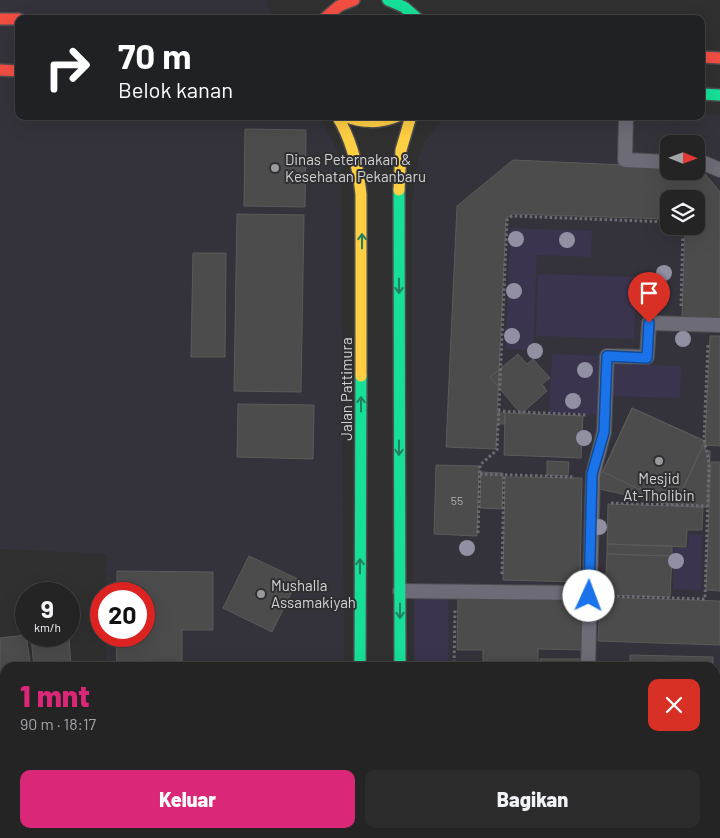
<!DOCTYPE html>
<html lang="id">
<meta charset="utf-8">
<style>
body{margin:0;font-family:Barlow,sans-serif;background:#2c2c2d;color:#f1f3f6;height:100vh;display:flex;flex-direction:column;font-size:19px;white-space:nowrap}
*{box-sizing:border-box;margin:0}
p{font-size:16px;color:#a3a4a7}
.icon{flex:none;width:28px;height:28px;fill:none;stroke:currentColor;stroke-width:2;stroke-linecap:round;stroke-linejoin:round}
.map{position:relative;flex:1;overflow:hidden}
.sheet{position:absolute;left:0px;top:662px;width:720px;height:176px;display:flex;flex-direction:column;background:#242425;border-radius:15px 15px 0 0;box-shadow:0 5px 20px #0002,0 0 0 1px #414142}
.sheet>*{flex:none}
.top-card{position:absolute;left:15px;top:15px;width:690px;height:105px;border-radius:10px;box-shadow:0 5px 20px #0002,0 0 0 1px #414142;background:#202124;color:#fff;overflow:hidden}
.needle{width:32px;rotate:91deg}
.buttons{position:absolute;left:660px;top:135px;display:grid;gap:10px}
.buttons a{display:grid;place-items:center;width:45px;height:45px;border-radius:10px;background:#242425;box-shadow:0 5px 20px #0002,0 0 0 1px #414142;font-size:25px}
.speed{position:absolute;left:15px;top:582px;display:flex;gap:10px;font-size:25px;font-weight:700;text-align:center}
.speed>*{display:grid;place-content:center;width:65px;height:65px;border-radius:50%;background:#242425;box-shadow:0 5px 20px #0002,0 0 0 1px #414142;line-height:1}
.speed small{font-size:12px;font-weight:400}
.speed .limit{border:8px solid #d22;background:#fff;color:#111}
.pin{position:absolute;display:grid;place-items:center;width:42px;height:42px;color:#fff;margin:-51px -21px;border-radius:50% 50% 50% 0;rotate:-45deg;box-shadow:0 0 5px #0007}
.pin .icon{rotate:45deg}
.me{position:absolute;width:55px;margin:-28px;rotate:2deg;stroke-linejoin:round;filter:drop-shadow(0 0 4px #0008)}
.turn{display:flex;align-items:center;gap:18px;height:105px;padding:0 20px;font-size:22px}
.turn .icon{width:65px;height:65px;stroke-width:2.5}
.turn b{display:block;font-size:35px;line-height:42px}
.round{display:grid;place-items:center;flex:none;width:52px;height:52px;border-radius:10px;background:#2c2c2d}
.headline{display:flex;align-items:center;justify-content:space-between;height:85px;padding:0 20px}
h1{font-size:30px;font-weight:800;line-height:38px;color:#db2777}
.action{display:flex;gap:10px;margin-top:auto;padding:10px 20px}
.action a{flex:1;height:58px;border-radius:10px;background:#db2777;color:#fff;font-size:20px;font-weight:800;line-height:58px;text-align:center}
.action a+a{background:#2c2c2d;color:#f1f3f6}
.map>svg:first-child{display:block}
.built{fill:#34333b;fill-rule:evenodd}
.green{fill:#3a344e}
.building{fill:#4c4c4d;stroke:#5b5b5c}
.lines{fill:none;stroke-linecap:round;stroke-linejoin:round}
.lane-casing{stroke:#4d4d4f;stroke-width:16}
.street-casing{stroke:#4d4d4f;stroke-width:30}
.fast-casing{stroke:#4d4d4f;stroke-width:14}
.slow-casing{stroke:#4d4d4f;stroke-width:14}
.jam-casing{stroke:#4d4d4f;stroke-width:14}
.path{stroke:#6e6c73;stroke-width:3;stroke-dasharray:2.5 2.5;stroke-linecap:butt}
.lane{stroke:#6c6b76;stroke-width:14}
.street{stroke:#6c6b76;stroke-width:28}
.fast{stroke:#16e098;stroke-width:11}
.slow{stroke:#ffcf43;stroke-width:11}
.jam{stroke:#f24e42;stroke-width:11}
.tree{fill:#918fa2}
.oneway{stroke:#247f60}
.route-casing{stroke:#114b97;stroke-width:12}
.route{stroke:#1a73e8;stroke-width:9}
.poi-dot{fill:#9a9a9c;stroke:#2f2f32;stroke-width:2}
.labels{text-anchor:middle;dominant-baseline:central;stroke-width:4;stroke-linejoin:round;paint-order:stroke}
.number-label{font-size:12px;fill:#b1b1b3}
.poi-label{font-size:15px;fill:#d3d3d5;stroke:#2f2f32;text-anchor:start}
.street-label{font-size:15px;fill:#d3d3d5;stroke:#2f2f32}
</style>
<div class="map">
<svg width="720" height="838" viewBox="0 0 720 838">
<rect width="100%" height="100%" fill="#303031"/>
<path class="built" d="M 0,0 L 265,0 L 274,19 L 19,19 L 19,116 L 320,116 L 341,159 L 344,667 L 106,667 L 106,636 L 144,636 L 144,594 L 106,594 L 107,554 L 0,549 Z
M 701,114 L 720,115 L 720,807 L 715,807 L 715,668 L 413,668 L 412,202 L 418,159 L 424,143 L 438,124 L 447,116 L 701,116 ZM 669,144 L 696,144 L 696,171 L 669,171 ZM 669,199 L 696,199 L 696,226 L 669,226 Z
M 121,834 L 345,834 L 345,838 L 121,838 Z"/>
<path class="green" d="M 510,228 L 592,231 L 591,257 L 537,255 L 533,350 L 506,349 Z
M 538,274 L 636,277 L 634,339 L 536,336 Z
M 552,354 L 603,356 L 600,415 L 549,412 Z
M 612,364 L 681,366 L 680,398 L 611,396 Z
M 689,534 L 702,535 L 701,590 L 673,589 L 674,548 L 688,548 Z
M 415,595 L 448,595 L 448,667 L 415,667 Z"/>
<path class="building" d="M 245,129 L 306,130 L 305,207 L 244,206 Z
M 513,160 L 669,167 L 669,171 L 696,171 L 696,168 L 700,168 L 720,192 L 720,319 L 682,318 L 685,226 L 696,226 L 696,199 L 669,199 L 669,219 L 512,214 L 506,219 L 497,413 L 505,413 L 505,424 L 497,424 L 496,449 L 446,447 L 457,206 Z
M 237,214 L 304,215 L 301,392 L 234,391 Z
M 193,253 L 226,253 L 225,357 L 191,357 Z
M 710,336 L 720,336 L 720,446 L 705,445 Z
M 518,354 L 527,364 L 533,359 L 550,378 L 542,384 L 547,391 L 521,414 L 490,377 Z
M 238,404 L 314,405 L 313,459 L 237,457 Z
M 632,408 L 705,441 L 705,450 L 710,451 L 708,507 L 675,506 L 595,488 Z
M 632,408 L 705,441 L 675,506 L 603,472 Z
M 505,413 L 583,416 L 581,458 L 504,455 Z
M 705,441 L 705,450 L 710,451 L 708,507 L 675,506 Z
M 547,461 L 569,462 L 568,476 L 547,475 Z
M 711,462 L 720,462 L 720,591 L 706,590 Z
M 436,465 L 479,466 L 477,536 L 434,534 Z
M 481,472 L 503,473 L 502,509 L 480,508 Z
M 505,477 L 582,478 L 580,582 L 503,580 Z
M 608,504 L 703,507 L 702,530 L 687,530 L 686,547 L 607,544 Z
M 607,544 L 672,546 L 672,556 L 607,554 Z
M 607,554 L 672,556 L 670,597 L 605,595 Z
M 249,556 L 298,579 L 272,632 L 223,608 Z
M 117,571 L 213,572 L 213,630 L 182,630 L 182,668 L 117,668 L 116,636 L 144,636 L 144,594 L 117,594 Z
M 600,597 L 720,601 L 720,645 L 598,641 Z
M 458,598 L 587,598 L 586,650 L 538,649 L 538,665 L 483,665 L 483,650 L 457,650 Z
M 26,635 L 31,668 L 5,668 L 5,699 L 0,700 L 0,638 Z
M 31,636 L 69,636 L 71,668 L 34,668 Z
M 630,655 L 713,657 L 713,668 L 630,668 Z
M 540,659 L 586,659 L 586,668 L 540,668 Z
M 138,834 L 208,834 L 208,838 L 138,838 Z"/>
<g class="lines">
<defs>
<path id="lane" d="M 626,116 L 625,160 L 669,162
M 696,163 L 704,163 L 720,170
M 400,591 L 589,593
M 588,668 L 593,474 L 604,432 L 607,356 L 647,357 L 649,323 L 720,325
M 715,788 L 720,788"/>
<path id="street" d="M 715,827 L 720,827
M 412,838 L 522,834"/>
<path id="fast" d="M 388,0 L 404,7 L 418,19
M 701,94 L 720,95
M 399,190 L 400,668
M 360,668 L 361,376
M 359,834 L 359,838
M 400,834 L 400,838"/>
<path id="slow" d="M 337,116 C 352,140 358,166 361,194 L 361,376
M 344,116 C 363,123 379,124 398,116
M 399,190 L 401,150 L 411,116"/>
<path id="jam" d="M 0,19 L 19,19
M 324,19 L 339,6 L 354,0
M 701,57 L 720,58
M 0,70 L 19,71"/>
</defs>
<use href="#lane" class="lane-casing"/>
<use href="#street" class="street-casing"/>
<use href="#fast" class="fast-casing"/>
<use href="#slow" class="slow-casing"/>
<use href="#jam" class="jam-casing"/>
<path class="path" d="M 681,306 L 683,226
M 498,411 L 588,415
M 480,474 L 574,477
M 611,503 L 707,506
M 478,533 L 480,465 L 497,450 L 507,220 L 512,216 L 669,222
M 502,574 L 504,475
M 607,596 L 705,599 L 709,463 L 704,438 L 708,343
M 454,668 L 455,609"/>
<use href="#lane" class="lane"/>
<use href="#street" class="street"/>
<use href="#fast" class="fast"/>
<use href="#slow" class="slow"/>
<use href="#jam" class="jam"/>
</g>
<g class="tree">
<circle cx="516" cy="239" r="8"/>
<circle cx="567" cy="240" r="8"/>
<circle cx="664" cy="273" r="8"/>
<circle cx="514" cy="291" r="8"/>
<circle cx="512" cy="336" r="8"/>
<circle cx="683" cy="339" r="8"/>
<circle cx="535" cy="351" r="8"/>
<circle cx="585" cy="370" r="8"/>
<circle cx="573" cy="401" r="8"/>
<circle cx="584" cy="438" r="8"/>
<circle cx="599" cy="527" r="8"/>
<circle cx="467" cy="548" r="8"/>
<circle cx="676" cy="561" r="8"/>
</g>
<defs><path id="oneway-shaft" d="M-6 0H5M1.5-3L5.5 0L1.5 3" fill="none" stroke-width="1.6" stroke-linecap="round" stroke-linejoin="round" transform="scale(1.25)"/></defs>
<g class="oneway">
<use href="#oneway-shaft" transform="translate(362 241) rotate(-90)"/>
<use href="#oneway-shaft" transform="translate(399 286) rotate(90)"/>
<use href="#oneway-shaft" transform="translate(361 404) rotate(-90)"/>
<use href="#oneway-shaft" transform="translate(399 448) rotate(90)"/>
<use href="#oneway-shaft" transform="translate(360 566) rotate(-90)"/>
<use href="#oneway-shaft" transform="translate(400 611) rotate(90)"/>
</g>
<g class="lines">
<defs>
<path id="route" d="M 589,596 L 592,474 L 604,432 L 607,356 L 647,358 L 649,323"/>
</defs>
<use href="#route" class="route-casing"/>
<use href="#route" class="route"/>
</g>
<g class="poi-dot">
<circle cx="275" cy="168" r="5"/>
<circle cx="659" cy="461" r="5"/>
<circle cx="261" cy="594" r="5"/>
</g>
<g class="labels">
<g class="number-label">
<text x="457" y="500">55</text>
</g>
<g class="poi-label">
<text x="285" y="159">Dinas Peternakan &amp;<tspan x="285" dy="17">Kesehatan Pekanbaru</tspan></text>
<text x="659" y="478" text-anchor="middle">Mesjid<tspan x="659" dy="17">At-Tholibin</tspan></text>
<text x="271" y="585">Mushalla<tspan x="271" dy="17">Assamakiyah</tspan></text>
</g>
<g class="street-label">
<text transform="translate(346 389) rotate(-90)">Jalan Pattimura</text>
</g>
</g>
</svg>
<div class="buttons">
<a><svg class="needle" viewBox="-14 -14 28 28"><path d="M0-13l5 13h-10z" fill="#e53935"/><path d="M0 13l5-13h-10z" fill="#a3a4a7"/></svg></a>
<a><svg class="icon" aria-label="layers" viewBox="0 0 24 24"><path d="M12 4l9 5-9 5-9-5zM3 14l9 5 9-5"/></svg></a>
</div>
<div class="speed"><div>9<small>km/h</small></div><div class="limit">20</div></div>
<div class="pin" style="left:649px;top:323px;background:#d93025"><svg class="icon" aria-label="arrive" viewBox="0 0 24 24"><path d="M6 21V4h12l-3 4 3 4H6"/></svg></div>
<svg class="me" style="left:589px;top:596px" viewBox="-20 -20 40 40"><circle r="19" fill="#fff"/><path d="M0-13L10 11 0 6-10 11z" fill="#1a73e8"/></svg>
<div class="top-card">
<div class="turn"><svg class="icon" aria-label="right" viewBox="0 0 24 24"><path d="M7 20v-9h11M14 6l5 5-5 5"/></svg><div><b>70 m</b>Belok kanan</div></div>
</div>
<section class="sheet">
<div class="headline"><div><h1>1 mnt</h1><p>90 m · 18:17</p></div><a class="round" style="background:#d93025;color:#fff"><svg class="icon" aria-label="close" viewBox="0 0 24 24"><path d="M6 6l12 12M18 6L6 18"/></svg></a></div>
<div class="action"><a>Keluar</a><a>Bagikan</a></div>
</section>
</div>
